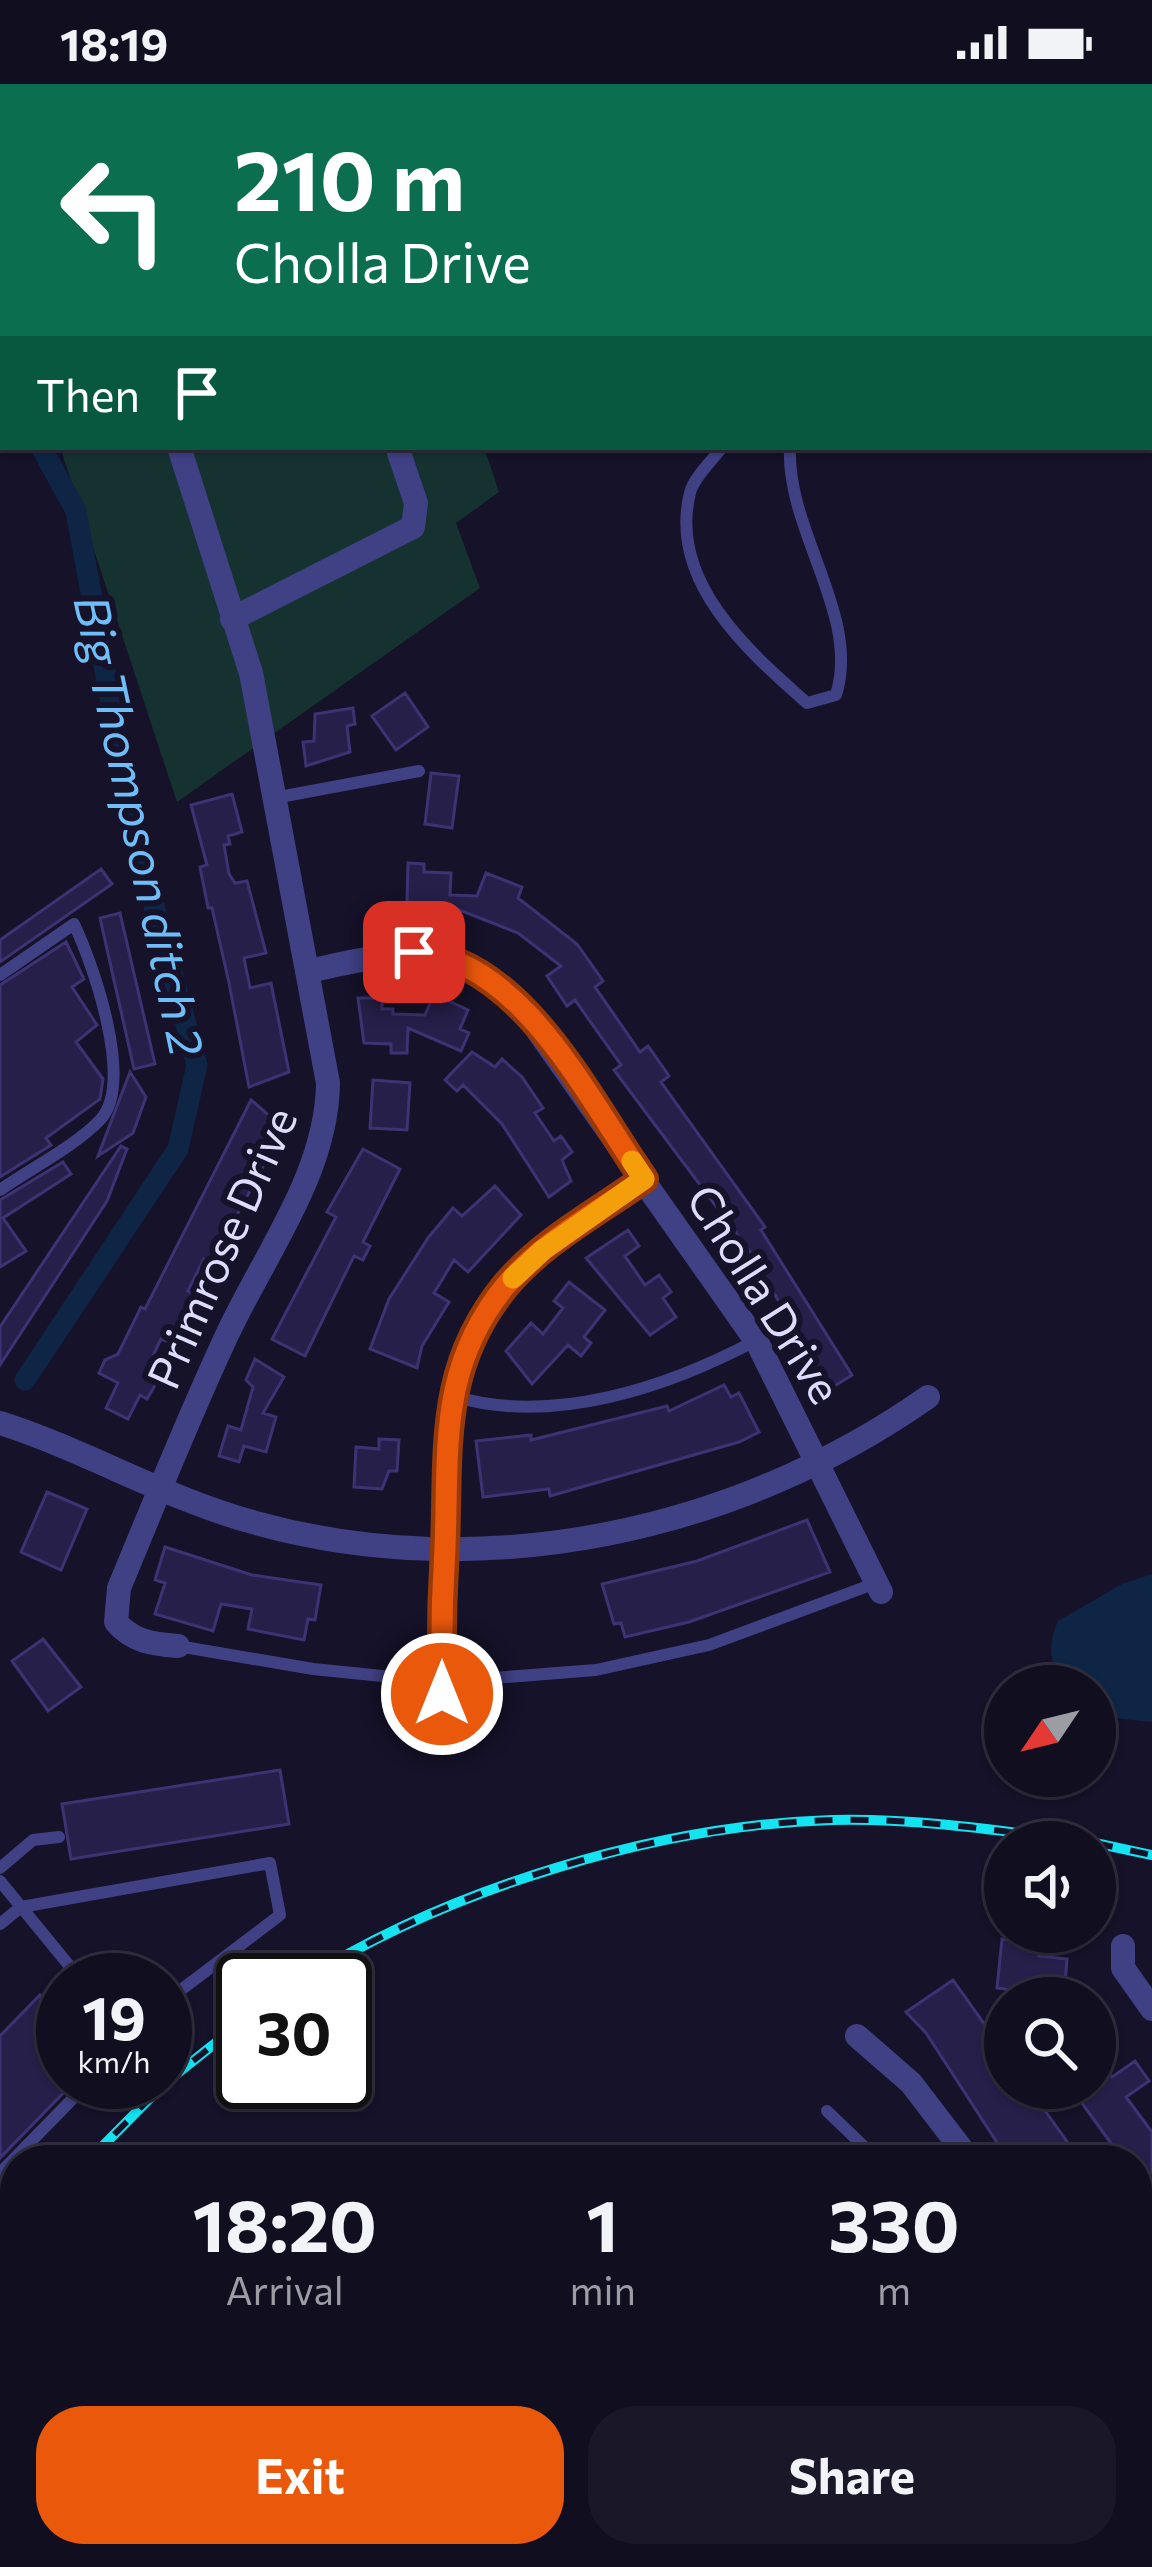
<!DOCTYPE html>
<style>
body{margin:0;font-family:Commissioner,sans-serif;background:#191728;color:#f1f3f6;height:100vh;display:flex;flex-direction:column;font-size:45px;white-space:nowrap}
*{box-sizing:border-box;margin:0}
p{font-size:39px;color:#9c9ca4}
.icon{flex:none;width:66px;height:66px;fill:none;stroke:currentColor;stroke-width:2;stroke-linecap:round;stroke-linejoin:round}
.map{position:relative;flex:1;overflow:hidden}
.details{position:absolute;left:0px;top:2061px;width:1152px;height:423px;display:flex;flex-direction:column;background:#100e1f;border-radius:48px 48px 0 0;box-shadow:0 3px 9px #0004,0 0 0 3px #302e3d}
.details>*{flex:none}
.guide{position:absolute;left:0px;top:0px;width:1152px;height:366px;box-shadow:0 3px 9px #0004,0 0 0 3px #302e3d;background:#0b6e4f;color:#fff;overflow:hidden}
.needle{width:78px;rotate:235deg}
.fabs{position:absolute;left:984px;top:1581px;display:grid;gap:24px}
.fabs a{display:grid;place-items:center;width:132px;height:132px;border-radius:50%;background:#100e1f;box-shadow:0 3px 9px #0004,0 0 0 3px #302e3d;font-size:60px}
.speed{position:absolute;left:36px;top:1869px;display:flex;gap:24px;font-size:60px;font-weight:700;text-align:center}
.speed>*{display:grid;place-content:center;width:156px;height:156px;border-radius:50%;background:#100e1f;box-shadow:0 3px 9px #0004,0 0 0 3px #302e3d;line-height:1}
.speed small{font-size:30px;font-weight:400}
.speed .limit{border:6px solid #111;border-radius:18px;background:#fff;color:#111}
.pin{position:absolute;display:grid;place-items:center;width:102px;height:102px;color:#fff;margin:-51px;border-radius:24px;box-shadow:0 6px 18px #0006}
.me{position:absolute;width:132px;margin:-66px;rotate:0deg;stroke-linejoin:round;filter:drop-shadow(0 0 9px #0008)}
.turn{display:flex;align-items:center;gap:42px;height:252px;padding:0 36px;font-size:54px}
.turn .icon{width:156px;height:156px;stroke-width:2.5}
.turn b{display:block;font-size:84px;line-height:102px}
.then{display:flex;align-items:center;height:114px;padding:0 36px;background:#0003;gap:24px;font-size:45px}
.eta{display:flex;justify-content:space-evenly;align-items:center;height:204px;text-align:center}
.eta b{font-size:72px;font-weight:700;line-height:84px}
.button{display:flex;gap:24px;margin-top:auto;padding:24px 36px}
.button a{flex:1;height:138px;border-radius:48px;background:#ea580c;color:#fff;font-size:48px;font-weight:700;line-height:138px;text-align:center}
.button a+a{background:#191728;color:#f1f3f6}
.status{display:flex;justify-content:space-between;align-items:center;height:84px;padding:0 60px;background:#100e1f;direction:ltr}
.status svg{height:33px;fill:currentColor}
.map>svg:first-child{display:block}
.green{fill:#153230}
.water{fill:#0e2546}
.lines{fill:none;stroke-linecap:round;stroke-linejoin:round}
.canal{stroke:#0e2546;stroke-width:21}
.building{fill:#261f49;stroke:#3d3373;stroke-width:3}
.lane{stroke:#404085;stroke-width:12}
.street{stroke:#404085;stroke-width:24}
.secondary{stroke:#797bf7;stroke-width:30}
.rail-casing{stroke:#14e4f1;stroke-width:10}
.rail{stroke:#151229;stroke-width:6;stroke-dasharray:18;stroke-linecap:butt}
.route-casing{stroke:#983908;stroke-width:30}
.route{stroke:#ea580c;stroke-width:21}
.slow{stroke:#f59e0b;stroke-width:21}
.labels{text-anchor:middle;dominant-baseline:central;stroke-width:12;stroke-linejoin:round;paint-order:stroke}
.street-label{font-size:45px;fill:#dedcfd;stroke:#151229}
.water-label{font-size:48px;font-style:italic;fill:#70bef7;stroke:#151229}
</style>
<div class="status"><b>18:19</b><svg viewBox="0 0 49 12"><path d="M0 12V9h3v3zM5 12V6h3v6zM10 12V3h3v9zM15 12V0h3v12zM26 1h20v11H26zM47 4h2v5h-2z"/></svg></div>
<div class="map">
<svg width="1152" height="2483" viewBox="0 0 1152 2483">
<rect width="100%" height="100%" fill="#151229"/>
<path class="green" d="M 60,363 L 484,363 L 499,408 L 456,439 L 480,504 L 177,718 Z"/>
<path class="water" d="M 1152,1490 L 1152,1638 L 1095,1632 L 1095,1602 L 1060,1602 C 1051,1579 1047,1561 1058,1537 L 1122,1500 Z"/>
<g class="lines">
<path class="canal" d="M 0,245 L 3,253
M 25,1296 L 178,1065 L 197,981 L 135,751 L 76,427 L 41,363"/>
</g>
<path class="building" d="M 405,609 L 428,643 L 396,666 L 372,632 Z
M 353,624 L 355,640 L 347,642 L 350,668 L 306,682 L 303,658 L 314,657 L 315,630 Z
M 431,689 L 459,692 L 452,744 L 425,740 Z
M 232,710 L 242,748 L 228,752 L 230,760 L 224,761 L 229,790 L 235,799 L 247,797 L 266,869 L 244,874 L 250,904 L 271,899 L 289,988 L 249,1003 L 229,899 L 212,824 L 208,824 L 200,783 L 207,781 L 191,721 Z
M 408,779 L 424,780 L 424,788 L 451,789 L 450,811 L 477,812 L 486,789 L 522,803 L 518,814 L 577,860 L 603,897 L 595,903 L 640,968 L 648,962 L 669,992 L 661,998 L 765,1143 L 761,1146 L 852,1291 L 830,1305 L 748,1165 L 614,986 L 621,981 L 575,916 L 567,922 L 547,892 L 561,882 L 518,849 L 457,825 L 457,835 L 433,834 L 433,824 L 407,818 Z
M 101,785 L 112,800 L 0,878 L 0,856 Z
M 120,829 L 155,980 L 134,985 L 100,834 Z
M 66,858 L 84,895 L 72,903 L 97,941 L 76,958 L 103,995 L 100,1015 L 46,1054 L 51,1061 L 0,1093 L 0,901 Z
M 434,910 L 468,926 L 460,945 L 469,949 L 461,967 L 408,944 L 407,969 L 391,969 L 391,960 L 364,959 L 358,914 L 382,914 L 382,925 L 393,925 L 393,930 L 425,931 Z
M 472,968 L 495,983 L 502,975 L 522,993 L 543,1024 L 535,1029 L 554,1057 L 561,1052 L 572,1068 L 562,1076 L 571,1097 L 549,1113 L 502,1040 L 463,1001 L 457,1007 L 445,996 Z
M 130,988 L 146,1013 L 133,1049 L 98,1072 Z
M 373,996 L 410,999 L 407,1046 L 370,1044 Z
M 251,1016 L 284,1044 L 211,1179 L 204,1175 L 188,1207 L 200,1214 L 172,1260 L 161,1255 L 147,1284 L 161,1291 L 147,1315 L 140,1311 L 128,1335 L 106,1324 L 118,1299 L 99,1289 L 105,1276 L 118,1270 L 141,1223 L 145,1225 Z
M 121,1062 L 127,1065 L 107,1117 L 0,1281 L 0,1243 Z
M 363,1065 L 400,1085 L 363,1158 L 370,1162 L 363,1176 L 354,1172 L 305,1272 L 272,1255 L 336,1133 L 327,1128 Z
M 63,1078 L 71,1090 L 3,1134 L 26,1167 L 0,1183 L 0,1116 Z
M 495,1102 L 521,1131 L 468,1188 L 454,1176 L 434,1209 L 449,1218 L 422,1262 L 417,1284 L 370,1265 L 389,1215 L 428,1154 L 453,1124 L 462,1132 Z
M 628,1146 L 639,1162 L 625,1172 L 645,1201 L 659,1191 L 671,1208 L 663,1214 L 676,1233 L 650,1251 L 586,1174 Z
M 569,1198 L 605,1226 L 584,1253 L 591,1259 L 581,1272 L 568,1261 L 532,1300 L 506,1267 L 531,1239 L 543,1250 L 563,1224 L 554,1217 Z
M 255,1275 L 284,1293 L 263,1329 L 276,1333 L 266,1368 L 244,1362 L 239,1378 L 219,1372 L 228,1342 L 241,1346 L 253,1303 L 246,1296 Z
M 724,1301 L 731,1313 L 739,1309 L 759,1348 L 739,1358 L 550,1412 L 549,1405 L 483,1413 L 476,1357 L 531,1351 L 531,1356 L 667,1322 L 669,1327 Z
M 379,1355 L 399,1356 L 397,1387 L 389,1387 L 382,1405 L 354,1403 L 356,1363 L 379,1365 Z
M 47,1408 L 87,1425 L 61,1486 L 21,1468 Z
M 807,1436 L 830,1488 L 689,1538 L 625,1553 L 621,1539 L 614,1540 L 602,1500 L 697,1477 Z
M 165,1463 L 252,1491 L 321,1501 L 315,1536 L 308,1535 L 304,1556 L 248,1545 L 252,1525 L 221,1520 L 213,1547 L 155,1530 L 165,1499 L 155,1496 Z
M 43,1555 L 81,1603 L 48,1627 L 12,1577 Z
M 280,1686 L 289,1740 L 71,1775 L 62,1720 Z
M 1002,1855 L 1041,1860 L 1039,1872 L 1067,1875 L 1065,1899 L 1037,1897 L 1036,1909 L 997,1904 Z
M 953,1896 L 1005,1969 L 1005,2004 L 1029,2004 L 1080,2076 L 1010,2076 L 1002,2066 L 926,1949 L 906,1928 Z
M 40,1911 L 63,1934 L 63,1998 L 74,1998 L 0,2074 L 0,1952 Z
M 1135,1977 L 1149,1997 L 1126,2013 L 1152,2048 L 1152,2088 L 1137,2098 L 1137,2076 L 1123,2076 L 1071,2004 L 1095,2004 L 1095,1990 L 1105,1983 L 1112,1993 Z
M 1152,2175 L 1152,2259 L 1137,2237 L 1137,2186 Z"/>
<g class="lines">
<path class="lane" d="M 371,0 L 372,3
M 521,0 L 521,3
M 722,363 C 713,376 693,394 690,409 C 668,497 748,567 807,619 L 836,611 C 861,531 786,447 790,363
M 274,714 L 419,687
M 0,891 L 74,840 C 93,880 135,999 100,1036 C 74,1063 31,1084 0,1106
M 453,1312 C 552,1342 666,1304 755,1257
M 178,1562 L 313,1585 L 442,1598 L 596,1586 L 709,1561 L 876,1499
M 0,1784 L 33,1756 L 59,1753
M 0,1797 L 81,1896
M 0,1840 L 21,1823 L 270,1779 L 280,1831 L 165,1918
M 827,2027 L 878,2076
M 0,2089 L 89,1998"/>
<path class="street" d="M 79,0 L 79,3
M 1110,0 L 1112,3
M 232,535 L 413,443 L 416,419 L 397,363
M 309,887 C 396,868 449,853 519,920 L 757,1258 L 881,1508
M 0,1339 C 88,1367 166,1415 256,1439 C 484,1502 736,1448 928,1313
M 178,1562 C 153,1560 133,1558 116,1538 L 119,1504 C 154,1420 188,1334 227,1251 C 264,1171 327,1090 328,999 L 251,589 L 179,363
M 442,1610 C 442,1561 442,1512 445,1463 C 449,1364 437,1285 507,1201 C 543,1157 598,1127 645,1095
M 1123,1862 L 1123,1884 L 1152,1925
M 857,1952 L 911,1999 L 970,2076
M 1137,2139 L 1152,2130
M 1137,2320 L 1152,2342"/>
<path class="secondary" d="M 577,0 L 584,3
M 1149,30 L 1152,29"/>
<defs>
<path id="rail" d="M 1095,1759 L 1152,1771
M 304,1896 C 450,1804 659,1741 832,1736 C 917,1734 1003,1747 1087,1758
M 89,2076 L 164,2000 L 243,1937
M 0,2168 L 15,2153"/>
</defs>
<use href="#rail" class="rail-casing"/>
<use href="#rail" class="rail"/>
</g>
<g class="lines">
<defs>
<path id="route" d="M 414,868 C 521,874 588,1015 644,1095 C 598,1128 543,1157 506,1201 C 438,1284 449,1364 445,1463 C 442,1512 441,1561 442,1610"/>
</defs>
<use href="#route" class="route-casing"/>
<use href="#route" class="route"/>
<path class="slow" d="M 513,1194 L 543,1166 L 644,1095 L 632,1077"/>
</g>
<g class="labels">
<g class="street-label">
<text transform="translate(220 1163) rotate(-66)">Primrose Drive</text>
<text transform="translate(766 1209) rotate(58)">Cholla Drive</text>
</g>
<g class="water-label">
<text transform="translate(141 741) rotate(78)">Big Thompson ditch 2</text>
</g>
</g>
</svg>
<div class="fabs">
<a><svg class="needle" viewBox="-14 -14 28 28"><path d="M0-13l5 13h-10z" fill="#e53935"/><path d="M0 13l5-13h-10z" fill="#9c9ca4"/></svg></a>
<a><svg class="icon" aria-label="sound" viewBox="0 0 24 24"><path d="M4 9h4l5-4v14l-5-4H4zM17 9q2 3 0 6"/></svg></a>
<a><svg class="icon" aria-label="search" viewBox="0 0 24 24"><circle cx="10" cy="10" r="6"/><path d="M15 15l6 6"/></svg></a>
</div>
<div class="speed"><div>19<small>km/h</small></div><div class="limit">30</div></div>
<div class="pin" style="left:414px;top:868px;background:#d93025"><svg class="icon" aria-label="arrive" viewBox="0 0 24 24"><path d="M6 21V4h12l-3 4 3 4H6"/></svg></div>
<svg class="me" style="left:442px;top:1610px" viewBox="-20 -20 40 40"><circle r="17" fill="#ea580c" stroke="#fff" stroke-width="3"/><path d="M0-11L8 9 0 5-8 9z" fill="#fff"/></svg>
<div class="guide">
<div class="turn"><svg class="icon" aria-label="left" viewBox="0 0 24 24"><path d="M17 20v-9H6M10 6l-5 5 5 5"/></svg><div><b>210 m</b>Cholla Drive</div></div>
<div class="then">Then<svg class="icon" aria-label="arrive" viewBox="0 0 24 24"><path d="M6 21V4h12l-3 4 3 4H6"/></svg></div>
</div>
<section class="details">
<div class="eta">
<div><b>18:20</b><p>Arrival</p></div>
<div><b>1</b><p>min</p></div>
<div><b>330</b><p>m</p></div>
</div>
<div class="button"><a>Exit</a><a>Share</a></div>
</section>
</div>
